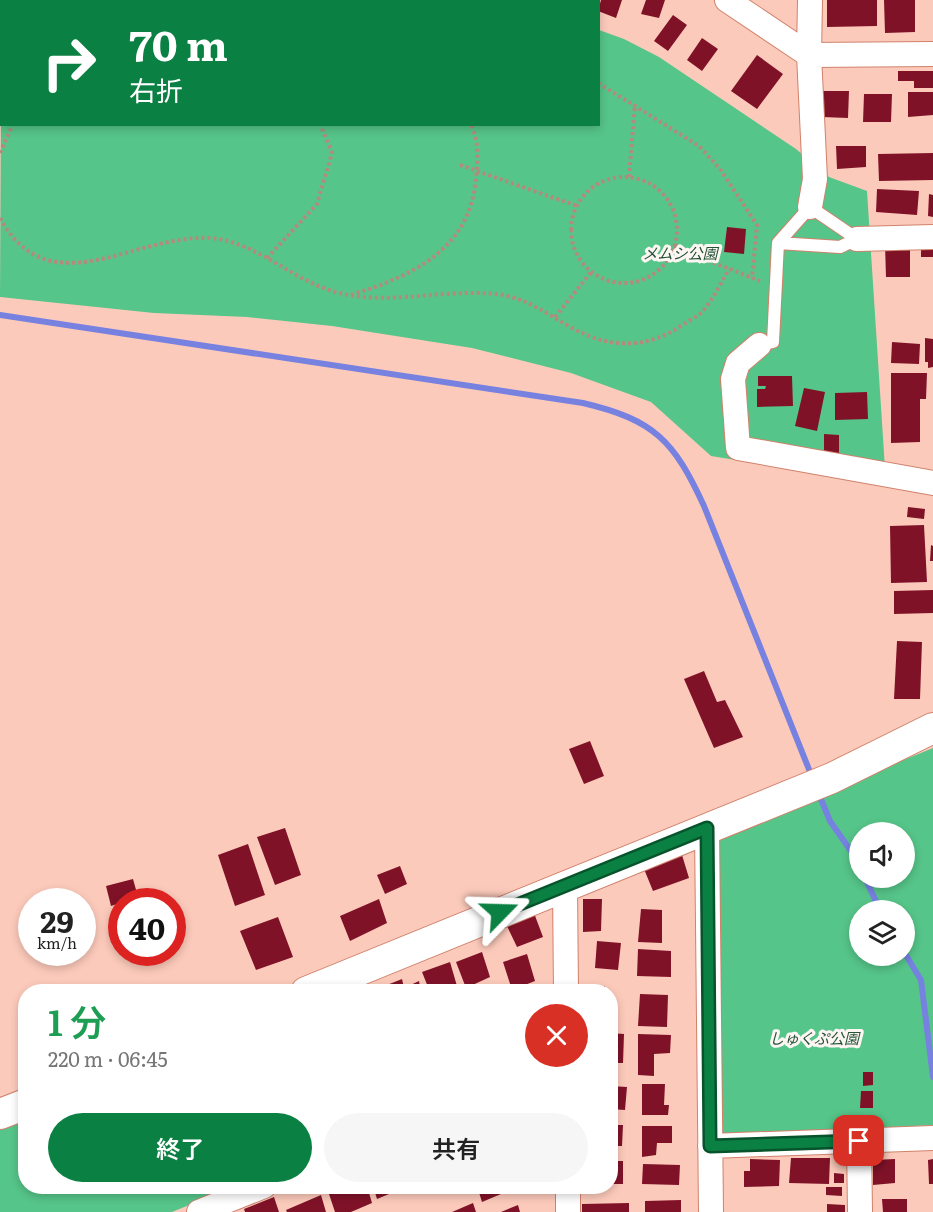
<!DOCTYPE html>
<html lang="ja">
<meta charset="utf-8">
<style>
body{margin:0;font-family:Literata,"Noto Sans JP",serif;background:#f6f6f6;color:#222;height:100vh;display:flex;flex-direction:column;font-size:22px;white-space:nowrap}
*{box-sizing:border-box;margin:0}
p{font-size:20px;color:#767676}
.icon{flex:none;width:33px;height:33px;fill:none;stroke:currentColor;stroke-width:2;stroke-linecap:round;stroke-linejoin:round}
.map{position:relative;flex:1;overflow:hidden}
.details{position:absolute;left:18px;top:984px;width:600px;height:210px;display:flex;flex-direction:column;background:#fff;border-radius:24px;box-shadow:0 3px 9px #0003}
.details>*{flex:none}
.top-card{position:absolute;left:0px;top:0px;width:600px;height:126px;box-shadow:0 3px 9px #0003;background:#0b8043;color:#fff;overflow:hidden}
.buttons{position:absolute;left:849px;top:822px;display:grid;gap:12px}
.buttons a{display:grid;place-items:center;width:66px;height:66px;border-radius:50%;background:#fff;box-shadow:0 3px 9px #0003;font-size:30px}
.speed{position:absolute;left:18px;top:888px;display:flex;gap:12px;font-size:30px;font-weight:700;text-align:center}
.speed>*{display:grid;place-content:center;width:78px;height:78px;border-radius:50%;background:#fff;box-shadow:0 3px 9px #0003;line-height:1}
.speed small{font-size:15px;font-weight:400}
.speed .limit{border:9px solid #d22;background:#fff;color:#111}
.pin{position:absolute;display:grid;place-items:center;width:51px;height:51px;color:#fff;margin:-26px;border-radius:12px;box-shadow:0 3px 9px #0006}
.me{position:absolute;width:66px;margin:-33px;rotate:68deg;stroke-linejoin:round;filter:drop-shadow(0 0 4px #0008)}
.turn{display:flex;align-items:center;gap:21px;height:126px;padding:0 30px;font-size:27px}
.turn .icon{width:78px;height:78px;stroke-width:2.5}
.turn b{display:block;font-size:42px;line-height:51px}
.round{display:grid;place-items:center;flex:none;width:63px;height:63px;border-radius:32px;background:#f6f6f6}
.head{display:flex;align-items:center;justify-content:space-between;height:102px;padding:0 30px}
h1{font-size:36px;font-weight:600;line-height:45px;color:#1e9e55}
.primary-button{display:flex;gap:12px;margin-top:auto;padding:12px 30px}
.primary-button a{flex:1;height:69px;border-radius:36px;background:#0b8043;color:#fff;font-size:24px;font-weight:600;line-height:69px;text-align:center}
.primary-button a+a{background:#f6f6f6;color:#222}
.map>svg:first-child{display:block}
.green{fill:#56c589;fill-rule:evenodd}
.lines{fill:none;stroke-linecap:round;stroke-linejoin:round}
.stream{stroke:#7781e0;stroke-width:6}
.building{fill:#801228}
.service-casing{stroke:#d0826c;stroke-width:14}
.minor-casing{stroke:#d0826c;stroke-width:26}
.tertiary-casing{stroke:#d0826c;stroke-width:32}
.path{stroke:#b58a7d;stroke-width:4;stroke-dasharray:3 3;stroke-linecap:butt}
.service{stroke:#fff;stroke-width:12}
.minor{stroke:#fff;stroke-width:24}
.tertiary{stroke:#fff;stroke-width:30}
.route-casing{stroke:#07532c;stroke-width:15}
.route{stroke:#0b8043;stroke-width:10}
.labels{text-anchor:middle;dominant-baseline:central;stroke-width:6;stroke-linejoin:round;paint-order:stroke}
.park-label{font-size:15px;font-style:italic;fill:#245339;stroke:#fef6f3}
</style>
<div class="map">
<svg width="933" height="1212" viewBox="0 0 933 1212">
<rect width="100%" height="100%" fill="#fccabb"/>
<path class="green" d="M 13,0 L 514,0 L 518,1 L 13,1 Z
M 599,30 L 624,39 L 659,57 L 796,149 L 829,177 L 867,191 L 886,484 L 711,456 L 651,402 L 571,373 L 472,348 L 332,326 L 247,317 L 154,313 L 0,297 L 1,98 L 2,124 L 598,124 Z
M 933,748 L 933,1125 L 721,1136 L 717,836 ZM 860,832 L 904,832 L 904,878 L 860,878 ZM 860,910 L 904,910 L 904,956 L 860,956 Z
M 25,1118 L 26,1186 L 205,1187 L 209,1197 L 172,1212 L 0,1212 L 0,1129 Z"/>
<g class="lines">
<path class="stream" d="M 0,315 L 583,403 C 655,420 674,441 704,506 L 812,777
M 818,792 L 830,821 L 860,864
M 865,878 L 880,910
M 904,952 L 921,980 L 933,1077"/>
</g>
<path class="building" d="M 601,0 L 622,0 L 616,18 L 598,11 Z
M 646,0 L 665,0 L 659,18 L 641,14 Z
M 827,0 L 877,0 L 877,26 L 827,27 Z
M 884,0 L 915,0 L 915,32 L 885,33 Z
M 673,15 L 687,25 L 668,51 L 654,41 Z
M 702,38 L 718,49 L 702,71 L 687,60 Z
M 757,55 L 783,74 L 757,109 L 731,91 Z
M 898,71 L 933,71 L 933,88 L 914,88 L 914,81 L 898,81 Z
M 822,91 L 849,91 L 848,118 L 822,117 Z
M 908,92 L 933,92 L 933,115 L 908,117 Z
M 864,94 L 892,94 L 891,122 L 863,122 Z
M 836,146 L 866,146 L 866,167 L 837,169 Z
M 933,153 L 933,180 L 879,181 L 878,154 Z
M 877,189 L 919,191 L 917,215 L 876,212 Z
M 929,194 L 933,195 L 933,217 L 928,216 Z
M 727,227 L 746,229 L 744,254 L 724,252 Z
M 910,243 L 910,277 L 886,277 L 885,244 Z
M 921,243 L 933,243 L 933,257 L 921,257 Z
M 925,338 L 933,339 L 933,367 L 928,368 L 928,362 L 925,362 Z
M 892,342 L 920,344 L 919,364 L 891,363 Z
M 891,373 L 927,373 L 926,399 L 920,399 L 920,442 L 891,443 Z
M 758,376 L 792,376 L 793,406 L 757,407 L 757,389 L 765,389 L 766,386 L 758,386 Z
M 804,388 L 825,392 L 817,431 L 795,426 Z
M 867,392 L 868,419 L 835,420 L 835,393 Z
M 824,434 L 839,435 L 839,453 L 824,452 Z
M 908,507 L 925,509 L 924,519 L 907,517 Z
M 924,525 L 927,582 L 891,583 L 890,526 Z
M 931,545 L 933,546 L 933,561 L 930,561 Z
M 933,590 L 933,613 L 894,614 L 894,591 Z
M 897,641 L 922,642 L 920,699 L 894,699 Z
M 704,671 L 717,702 L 725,700 L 743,737 L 714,748 L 684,679 Z
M 590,741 L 604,776 L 584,784 L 569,749 Z
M 285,828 L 301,875 L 275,885 L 257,837 Z
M 248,844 L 265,895 L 235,906 L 218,855 Z
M 682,855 L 689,878 L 653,891 L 644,869 Z
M 400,866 L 407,884 L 385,894 L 377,875 Z
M 133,879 L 138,897 L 111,906 L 106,886 Z
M 379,899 L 387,923 L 350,941 L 340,916 Z
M 583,899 L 602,899 L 601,931 L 583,932 Z
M 641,909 L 662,910 L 662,943 L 638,942 Z
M 534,913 L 543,937 L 517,947 L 506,924 Z
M 278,917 L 293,957 L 256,970 L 240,931 Z
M 597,941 L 621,943 L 618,970 L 595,968 Z
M 638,949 L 671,951 L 671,977 L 637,976 Z
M 482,952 L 490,977 L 466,988 L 456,962 Z
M 527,954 L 535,981 L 512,990 L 503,962 Z
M 450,962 L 457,986 L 442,992 L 430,992 L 422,972 Z
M 402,979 L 404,988 L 419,981 L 421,992 L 384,992 L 382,987 Z
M 579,985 L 605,986 L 605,992 L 579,992 Z
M 640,994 L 668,995 L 667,1027 L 638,1026 Z
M 610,1033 L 624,1034 L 623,1063 L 610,1063 Z
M 638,1034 L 671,1035 L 670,1053 L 654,1054 L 654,1076 L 638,1075 Z
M 863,1072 L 873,1072 L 873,1085 L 863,1086 Z
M 642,1084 L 665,1084 L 664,1105 L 669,1105 L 668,1115 L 642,1115 Z
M 610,1086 L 627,1087 L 625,1110 L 610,1109 Z
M 861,1091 L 873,1091 L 873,1108 L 860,1108 Z
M 610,1125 L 623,1125 L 622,1146 L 610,1146 Z
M 642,1126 L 672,1126 L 672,1143 L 657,1143 L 656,1155 L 642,1157 Z
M 791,1158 L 830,1158 L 829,1184 L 789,1183 Z
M 750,1159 L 780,1160 L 779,1186 L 744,1187 L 744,1171 L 750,1171 Z
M 895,1159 L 895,1183 L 873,1185 L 873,1160 Z
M 933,1159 L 933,1184 L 929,1184 L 928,1160 Z
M 610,1161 L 623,1161 L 623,1184 L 610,1184 Z
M 643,1164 L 680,1165 L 679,1185 L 642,1184 Z
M 834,1173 L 844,1174 L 844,1183 L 834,1183 Z
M 339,1186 L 367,1186 L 372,1203 L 351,1212 L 335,1212 L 328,1191 Z
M 373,1186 L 406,1186 L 406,1187 L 377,1199 Z
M 477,1186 L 499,1186 L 501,1194 L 482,1202 Z
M 826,1187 L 842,1187 L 842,1196 L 826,1195 Z
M 321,1195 L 326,1212 L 287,1212 L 286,1210 Z
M 274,1197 L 279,1212 L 245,1212 L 244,1209 Z
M 882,1199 L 907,1199 L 907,1212 L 883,1212 Z
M 681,1200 L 681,1212 L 645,1212 L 645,1201 Z
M 473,1203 L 476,1212 L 452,1212 Z
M 629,1203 L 629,1212 L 582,1212 L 582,1204 Z
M 827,1204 L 845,1205 L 845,1212 L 827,1212 Z
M 518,1205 L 520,1212 L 501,1212 Z"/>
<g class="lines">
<defs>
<path id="service" d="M 759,345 L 773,342 L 778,243 L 810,207 L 857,239 L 840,247 L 778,243"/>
<path id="minor" d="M 727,0 L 809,55 L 933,54
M 810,0 L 809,55 L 815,179 L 810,207
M 857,239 L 933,237
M 759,345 L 738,363 L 733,379 L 738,448 L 933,483
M 707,828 L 711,1212
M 565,886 L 566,992
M 859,1141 L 860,1212
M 710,1146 L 933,1138
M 568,1186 L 568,1212
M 199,1212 L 264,1186"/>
<path id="tertiary" d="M 306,992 L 832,778 L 933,728
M 0,1114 L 26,1104"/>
</defs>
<use href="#service" class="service-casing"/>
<use href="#minor" class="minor-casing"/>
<use href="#tertiary" class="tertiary-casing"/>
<path class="path" d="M 24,0 L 24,2
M 295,0 L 296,2
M 346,0 L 347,2
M 598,83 L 699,146 L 720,169 L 757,225 L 752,278
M 0,153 L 13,124
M 460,165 L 577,206
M 629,177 L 635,104
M571 230a53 53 0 1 1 106 0a53 53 0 1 1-106 0Z
M 0,218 C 49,308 135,234 209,238 C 252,241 283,272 321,287 C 375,310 439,288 496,294 C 526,297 548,315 574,329 C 612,349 648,349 684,324 C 690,320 698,316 703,311 C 713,299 721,283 729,269
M 674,247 L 760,281
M 267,258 L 317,204 L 332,153 L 320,124
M 351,295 C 412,276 470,250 476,178 C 478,160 479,142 471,124
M 555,317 L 592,271"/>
<use href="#service" class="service"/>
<use href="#minor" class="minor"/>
<use href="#tertiary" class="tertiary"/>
</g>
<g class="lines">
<defs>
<path id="route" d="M 500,912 L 707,828 L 710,1146 L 859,1141"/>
</defs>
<use href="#route" class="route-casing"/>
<use href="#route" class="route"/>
</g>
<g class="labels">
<g class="park-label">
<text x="680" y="252">メムシ公園</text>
<text x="814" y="1037">しゅくぷ公園</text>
</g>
</g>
</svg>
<div class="buttons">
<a><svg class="icon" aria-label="sound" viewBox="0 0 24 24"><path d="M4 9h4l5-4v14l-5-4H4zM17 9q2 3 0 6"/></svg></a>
<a><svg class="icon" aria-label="layers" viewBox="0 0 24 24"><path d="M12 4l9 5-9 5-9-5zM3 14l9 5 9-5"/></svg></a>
</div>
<div class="speed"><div>29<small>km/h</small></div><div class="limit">40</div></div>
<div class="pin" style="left:859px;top:1141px;background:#d93025"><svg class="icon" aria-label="arrive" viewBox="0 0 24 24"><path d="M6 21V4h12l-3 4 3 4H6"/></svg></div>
<svg class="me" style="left:500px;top:912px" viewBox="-20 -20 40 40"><path d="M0-17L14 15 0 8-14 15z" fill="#0b8043" stroke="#fff" stroke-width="4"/></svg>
<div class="top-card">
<div class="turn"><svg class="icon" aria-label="right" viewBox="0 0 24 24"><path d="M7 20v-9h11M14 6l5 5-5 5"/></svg><div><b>70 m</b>右折</div></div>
</div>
<section class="details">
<div class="head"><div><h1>1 分</h1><p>220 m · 06:45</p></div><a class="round" style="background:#d93025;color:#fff"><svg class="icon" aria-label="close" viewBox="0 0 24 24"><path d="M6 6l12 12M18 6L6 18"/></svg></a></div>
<div class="primary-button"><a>終了</a><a>共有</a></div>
</section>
</div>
